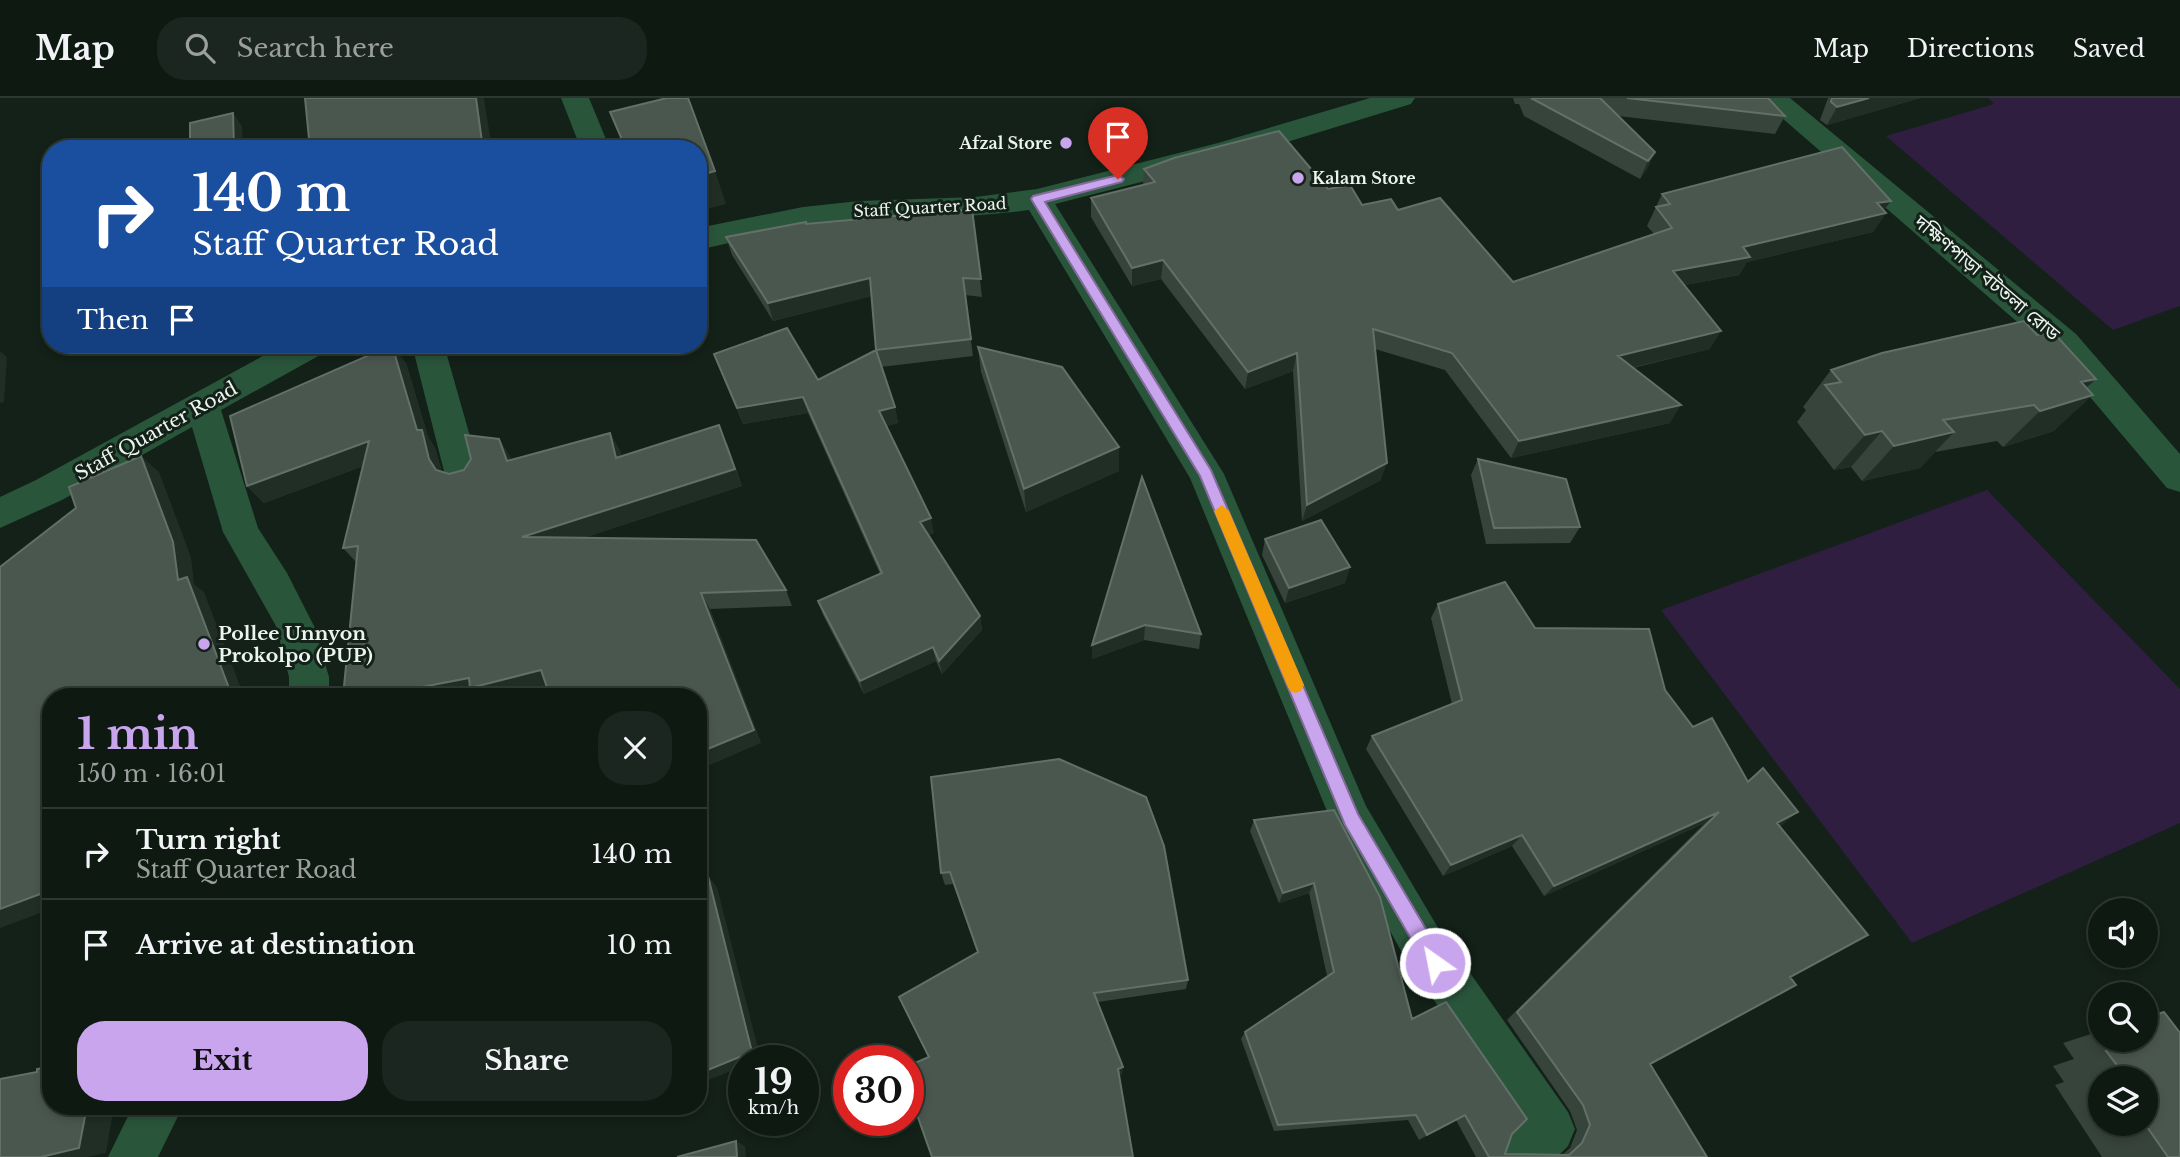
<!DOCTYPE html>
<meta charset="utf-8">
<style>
body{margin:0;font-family:"Libre Baskerville","Noto Sans Bengali",serif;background:#1c2620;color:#f1f3f6;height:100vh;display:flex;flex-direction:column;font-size:26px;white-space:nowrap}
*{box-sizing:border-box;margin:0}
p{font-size:23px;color:#9ba09f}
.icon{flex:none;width:38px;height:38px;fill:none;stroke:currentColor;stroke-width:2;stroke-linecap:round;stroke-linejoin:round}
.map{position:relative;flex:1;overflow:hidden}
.panel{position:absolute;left:42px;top:590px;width:665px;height:427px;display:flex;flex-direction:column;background:#0e1912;border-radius:28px;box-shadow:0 4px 10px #0003,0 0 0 2px #2e3832}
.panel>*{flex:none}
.hud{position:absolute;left:42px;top:42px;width:665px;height:214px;border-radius:28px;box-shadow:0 4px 10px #0003,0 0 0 2px #2e3832;background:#1a4fa0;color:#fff;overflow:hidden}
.tools{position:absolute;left:2088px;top:800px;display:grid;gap:14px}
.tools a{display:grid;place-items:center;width:70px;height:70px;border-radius:50%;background:#0e1912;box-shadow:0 4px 10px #0003,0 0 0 2px #2e3832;font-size:35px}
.speed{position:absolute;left:728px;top:947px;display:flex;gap:14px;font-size:35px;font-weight:700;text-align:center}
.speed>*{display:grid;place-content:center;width:91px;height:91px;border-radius:50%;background:#0e1912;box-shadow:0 4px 10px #0003,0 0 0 2px #2e3832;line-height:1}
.speed small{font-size:18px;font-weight:400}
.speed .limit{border:10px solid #d22;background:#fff;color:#111}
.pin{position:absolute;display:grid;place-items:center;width:60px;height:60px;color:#fff;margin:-72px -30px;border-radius:50% 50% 50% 0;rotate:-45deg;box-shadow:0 0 7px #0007}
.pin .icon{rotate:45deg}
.me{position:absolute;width:77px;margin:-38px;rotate:327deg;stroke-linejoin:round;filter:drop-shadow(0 0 5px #0008)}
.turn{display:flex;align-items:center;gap:24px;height:147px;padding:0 35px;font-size:32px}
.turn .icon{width:91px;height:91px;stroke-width:2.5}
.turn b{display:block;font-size:49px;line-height:60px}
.then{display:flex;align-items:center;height:66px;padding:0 35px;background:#0003;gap:14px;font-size:26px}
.round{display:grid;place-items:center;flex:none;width:74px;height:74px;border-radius:28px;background:#1c2620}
.head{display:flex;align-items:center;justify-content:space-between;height:119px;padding:0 35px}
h1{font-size:42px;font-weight:700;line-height:52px;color:#c9a5ee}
.action{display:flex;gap:14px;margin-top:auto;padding:14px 35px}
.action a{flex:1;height:80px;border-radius:28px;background:#c9a5ee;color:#111;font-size:28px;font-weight:700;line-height:80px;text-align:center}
.action a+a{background:#1c2620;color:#f1f3f6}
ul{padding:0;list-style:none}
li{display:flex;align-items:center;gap:21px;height:91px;padding:0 35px;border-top:2px solid #2e3832}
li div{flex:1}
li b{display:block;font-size:26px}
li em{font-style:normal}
header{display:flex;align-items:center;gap:42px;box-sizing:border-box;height:98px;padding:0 35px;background:#0e1912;border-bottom:2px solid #2e3832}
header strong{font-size:33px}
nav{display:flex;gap:38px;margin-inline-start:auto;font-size:24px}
.search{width:490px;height:63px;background:#1c2620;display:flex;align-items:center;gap:18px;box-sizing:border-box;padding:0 24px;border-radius:28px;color:#9ba09f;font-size:26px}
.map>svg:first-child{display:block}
.green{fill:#301e41}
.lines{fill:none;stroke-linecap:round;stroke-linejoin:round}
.minor{fill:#29553b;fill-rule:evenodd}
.wall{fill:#37443b;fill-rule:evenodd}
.shaded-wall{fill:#202e25}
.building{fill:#4a574f;stroke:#637068;stroke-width:2}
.route{fill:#c9a5ee;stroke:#836b9b;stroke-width:2}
.slow{fill:#f59e0b}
.poi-dot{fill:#c9a5ee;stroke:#132118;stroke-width:2.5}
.labels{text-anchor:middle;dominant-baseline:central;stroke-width:6;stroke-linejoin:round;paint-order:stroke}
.far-poi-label{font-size:16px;font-weight:bold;fill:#ebf4ee;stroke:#132118;text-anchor:end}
.far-street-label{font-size:16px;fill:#ebf4ee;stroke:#132118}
.street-label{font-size:19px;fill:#ebf4ee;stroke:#132118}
.poi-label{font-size:19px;font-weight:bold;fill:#ebf4ee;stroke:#132118;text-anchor:start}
</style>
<header>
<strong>Map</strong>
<div class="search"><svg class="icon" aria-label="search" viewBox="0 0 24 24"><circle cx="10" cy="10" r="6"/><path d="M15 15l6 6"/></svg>Search here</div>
<nav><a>Map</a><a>Directions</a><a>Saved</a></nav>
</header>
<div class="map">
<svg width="2180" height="1059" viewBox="0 0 2180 1059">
<rect width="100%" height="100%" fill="#132118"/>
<path class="green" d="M 1988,0 L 2180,0 L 2180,208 L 2113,232 L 1886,38 L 1994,6 Z
M 1987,392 L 2180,591 L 2180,725 L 1912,845 L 1661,512 Z"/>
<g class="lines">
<path class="minor" d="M 561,0 L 589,0 L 610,51 L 581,51 Z
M 1370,0 L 1415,0 L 1411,6 L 1235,60 L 1055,106 L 1224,376 L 1366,708 L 1437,828 L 1568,1014 L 1575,1031 L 1568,1048 L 1557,1059 L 1497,1059 L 1504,1042 L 1520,1027 L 1405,860 L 1336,735 L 1190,380 L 1029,112 C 971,120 914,119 857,123 C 803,128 751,140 698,152 L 698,130 L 803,109 L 859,103 L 975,99 L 1037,91 L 1218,45 Z
M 1759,0 L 1790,0 L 2076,236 L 2180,356 L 2180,394 L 2167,390 L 2052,254 Z
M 283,247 L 326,247 L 322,256 L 221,312 L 258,430 L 287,475 L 314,528 L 329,579 L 329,598 L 289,598 L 289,579 L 276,528 L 223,434 L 192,329 L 62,402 L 0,430 L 0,399 L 36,382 Z
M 412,247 L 444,247 L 481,377 L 476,387 L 463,391 L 450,387 L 445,377 Z
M 133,1008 L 183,1008 L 158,1059 L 108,1059 Z"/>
</g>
<path class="wall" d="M 1513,0 L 1768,0 L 1785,18 L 1775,36 L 1618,18 L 1655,54 L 1647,71 L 1640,81 L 1524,18 L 1519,6 L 1515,6 Z
M 1828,0 L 1920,0 L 1827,27 L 1820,22 Z
M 1144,71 L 1328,91 L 1362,107 L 1398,112 L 1513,184 L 1654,136 L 1647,128 L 1662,96 L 1884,113 L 1886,115 L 1873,134 L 1747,164 L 1739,177 L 1685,187 L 1710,251 L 1633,270 L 1670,325 L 1511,360 L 1445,272 L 1375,251 L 1381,382 L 1302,423 L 1293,273 L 1245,291 L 1161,181 L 1132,188 L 1091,119 L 1091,100 L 1143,87 Z
M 972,111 L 982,199 L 965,197 L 973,258 L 881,269 L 895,309 L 898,325 L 886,328 L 934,435 L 928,437 L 980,518 L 982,532 L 942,576 L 936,563 L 864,596 L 823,517 L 818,503 L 880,476 L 808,315 L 743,326 L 714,256 L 818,282 L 876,252 L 871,198 L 773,223 L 732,157 L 726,139 L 806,126 Z
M 2037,237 L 2096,281 L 2086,290 L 2054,333 L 2003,349 L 1997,343 L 1935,354 L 1920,370 L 1862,383 L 1851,369 L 1834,372 L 1797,324 L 1806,312 L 1803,309 L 1831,272 Z
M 978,249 L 1119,373 L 1026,414 L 981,274 Z
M 406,265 L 428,339 L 435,350 L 442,374 L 449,376 L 464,372 L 499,341 L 512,362 L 610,335 L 620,353 L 621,358 L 727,345 L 742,388 L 583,440 L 786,492 L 792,508 L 710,511 L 761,645 L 698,598 L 547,588 L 507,598 L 478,598 L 476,597 L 466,598 L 343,598 L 356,464 L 343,450 L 363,368 L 264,405 L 247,388 Z
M 1478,361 L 1580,429 L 1570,445 L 1486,446 L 1471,377 Z
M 1142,379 L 1201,536 L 1199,551 L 1144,542 L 1092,561 L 1092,547 Z
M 1265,441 L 1350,469 L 1345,485 L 1285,505 L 1262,457 Z
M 1438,506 L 1535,530 L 1665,592 L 1693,629 L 1747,683 L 1763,670 L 1783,726 L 1779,728 L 1790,879 L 1650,966 L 1707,1059 L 1476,1059 L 1456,1022 L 1419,1042 L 1408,1022 L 1274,1033 L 1241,941 L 1245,934 L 1327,878 L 1309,795 L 1279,805 L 1250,733 L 1254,722 L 1334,712 L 1412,921 L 1512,1036 L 1505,1056 L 1562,1057 L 1570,1050 L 1577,1032 L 1570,1013 L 1507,922 L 1705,725 L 1544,798 L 1512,748 L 1443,778 L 1366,651 L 1372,638 L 1452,606 L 1431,520 Z
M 931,679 L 1188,882 L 1186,891 L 1098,904 L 1122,977 L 929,959 L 977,854 L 953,786 L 945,787 L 941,775 Z
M 2100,933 L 2100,942 L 2146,942 L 2180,1059 L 2102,1059 L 2055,987 L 2064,984 L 2053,968 L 2074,961 L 2063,945 ZM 2100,980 L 2146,980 L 2146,1026 L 2100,1026 Z"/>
<path class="shaded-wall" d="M 476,0 L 484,0 L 492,51 L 483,51 Z
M 1869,0 L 1920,0 L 1827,27 L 1837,9 Z
M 233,15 L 242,28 L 243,51 L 234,51 Z
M 399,46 L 402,51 L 379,51 Z
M 1655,54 L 1647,71 L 1640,81 L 1648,63 Z
M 715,73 L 726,106 L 698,113 L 698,78 Z
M 1891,103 L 1881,116 L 1886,115 L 1873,134 L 1747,164 L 1739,177 L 1663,191 L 1673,173 L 1877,105 Z
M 1163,162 L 1161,181 L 1132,188 L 1132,170 Z
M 870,180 L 873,198 L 773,223 L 768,205 Z
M 1721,233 L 1710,251 L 1609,275 L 1618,258 Z
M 392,247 L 406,265 L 428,339 L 435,350 L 443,378 L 436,372 L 429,361 L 417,332 Z
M 592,247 L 619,247 L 594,252 Z
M 0,253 L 7,259 L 4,304 L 0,305 Z
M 1297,255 L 1293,273 L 1245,291 L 1248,274 Z
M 2096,281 L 2072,303 L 2093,297 L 2054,333 L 2003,349 L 2040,313 L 2081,284 Z
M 803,299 L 808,315 L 743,326 L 737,310 Z
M 1681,307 L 1670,325 L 1511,360 L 1519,343 Z
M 895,309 L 898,325 L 882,329 L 879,313 Z
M 719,327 L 742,388 L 534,456 L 522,439 Z
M 1882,333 L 1851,369 L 1834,372 L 1865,337 Z
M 1954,334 L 1920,370 L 1862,383 L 1894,348 Z
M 610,335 L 620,353 L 625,377 L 616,360 Z
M 499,341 L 510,358 L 519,381 L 507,363 Z
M 369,343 L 383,361 L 264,405 L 247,388 Z
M 1119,349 L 1119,373 L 1026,414 L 1024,391 Z
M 141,358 L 159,374 L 191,459 L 194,486 L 204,494 L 244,598 L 232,598 L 178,482 Z
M 1387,365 L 1381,382 L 1302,423 L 1307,407 Z
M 931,420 L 934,435 L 923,439 L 920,424 Z
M 1350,469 L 1345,485 L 1285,505 L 1289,490 Z
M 701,495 L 710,511 L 761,645 L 698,672 Z
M 980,518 L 982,532 L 942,576 L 939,563 Z
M 1145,527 L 1144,542 L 1092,561 L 1092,547 Z
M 933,549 L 936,563 L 864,596 L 860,583 Z
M 541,572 L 553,587 L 507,598 L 478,598 L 476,597 L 466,598 L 375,598 L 469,580 Z
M 664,592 L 669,598 L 648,598 Z
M 1719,714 L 1705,725 L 1544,798 L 1554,788 Z
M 1798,714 L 1783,726 L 1762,736 L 1777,725 Z
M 1522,737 L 1512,748 L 1443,778 L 1451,767 Z
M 708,778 L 717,789 L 761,962 L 744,962 L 744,968 L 698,986 Z
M 1314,785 L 1309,795 L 1279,805 L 1283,795 Z
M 51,792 L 51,811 L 0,830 L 0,811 Z
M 1123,969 L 1122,977 L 1117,979 L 1118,971 Z
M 87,1008 L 114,1008 L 106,1055 L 88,1059 L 41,1059 Z
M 736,1043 L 745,1048 L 746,1059 L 737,1059 Z"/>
<path class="building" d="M 305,0 L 476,0 L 483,51 L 400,51 L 399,46 L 379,51 L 310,51 Z
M 667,0 L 688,0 L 715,73 L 698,78 L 698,51 L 626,51 L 610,14 Z
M 1531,0 L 1600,0 L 1655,54 L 1648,63 Z
M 1627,0 L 1768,0 L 1785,18 Z
M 1832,0 L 1869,0 L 1837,9 L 1831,4 Z
M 233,15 L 234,51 L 145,51 L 190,41 L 190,25 Z
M 1279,33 L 1328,91 L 1350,87 L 1362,107 L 1391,101 L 1398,112 L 1440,100 L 1513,184 L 1672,130 L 1656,109 L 1670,106 L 1662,96 L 1842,49 L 1891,103 L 1877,105 L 1886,115 L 1743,149 L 1750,159 L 1673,173 L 1721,233 L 1618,258 L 1681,307 L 1519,343 L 1452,255 L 1373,231 L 1387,365 L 1307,407 L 1297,255 L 1248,274 L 1163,162 L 1132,170 L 1091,100 L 1155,84 L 1144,71 L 1174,60 Z
M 595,41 L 596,51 L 556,51 Z
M 972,111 L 981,181 L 963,180 L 971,241 L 876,252 L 870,180 L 768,205 L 726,139 L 806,124 L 806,126 Z
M 2024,223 L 2037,237 L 2053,234 L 2096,281 L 2081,284 L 2093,297 L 2040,313 L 2034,307 L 1943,322 L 1954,334 L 1894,348 L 1882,333 L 1865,337 L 1825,287 L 1841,284 L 1831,272 L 1882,255 Z
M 787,230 L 818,282 L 876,252 L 895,309 L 879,313 L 931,420 L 920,424 L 980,518 L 939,563 L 933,549 L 860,583 L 818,503 L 882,475 L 803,299 L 737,310 L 714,256 Z
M 392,247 L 417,332 L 422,332 L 429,361 L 436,372 L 449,376 L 464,372 L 471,361 L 465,337 L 499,341 L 507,363 L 610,335 L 616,360 L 719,327 L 735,371 L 522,439 L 756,442 L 786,492 L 701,495 L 754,632 L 698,655 L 698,598 L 667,598 L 664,592 L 648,598 L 550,598 L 541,572 L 470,590 L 469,580 L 375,598 L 343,598 L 358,448 L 343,450 L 369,343 L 247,388 L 230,318 Z
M 978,249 L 1062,269 L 1119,349 L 1024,391 Z
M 141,358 L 173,444 L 178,482 L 187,479 L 232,598 L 51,598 L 51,792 L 0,811 L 0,469 L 76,410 L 69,389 Z
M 1478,361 L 1566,381 L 1580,429 L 1494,430 Z
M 1142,379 L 1201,536 L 1145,527 L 1092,547 Z
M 1321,422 L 1350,469 L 1289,490 L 1265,441 Z
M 1505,484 L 1535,530 L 1649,531 L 1665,592 L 1693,629 L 1712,620 L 1748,684 L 1763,670 L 1798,714 L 1777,725 L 1868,837 L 1790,879 L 1796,887 L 1650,966 L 1707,1059 L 1489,1059 L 1465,1017 L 1427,1037 L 1416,1017 L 1278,1027 L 1245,934 L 1334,874 L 1314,785 L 1283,795 L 1254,722 L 1334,712 L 1380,799 L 1412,921 L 1446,904 L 1527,1021 L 1512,1036 L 1505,1056 L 1569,1057 L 1582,1045 L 1590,1027 L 1583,1007 L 1517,914 L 1719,714 L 1554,788 L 1522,737 L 1451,767 L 1372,638 L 1462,602 L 1438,506 Z
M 1059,661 L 1146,699 L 1164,748 L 1188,882 L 1094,895 L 1123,969 L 1118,971 L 1133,1059 L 932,1059 L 908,991 L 908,968 L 929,959 L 899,899 L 978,854 L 950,774 L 941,775 L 931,679 Z
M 708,778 L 752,954 L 698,976 L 698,787 Z
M 2164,914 L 2180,935 L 2180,1059 L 2168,1059 L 2145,1026 L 2146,1026 L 2146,980 L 2113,980 L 2108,973 L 2119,970 L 2106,953 L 2128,945 L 2126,942 L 2146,942 L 2146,920 Z
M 51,968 L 51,1008 L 87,1008 L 79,1050 L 41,1059 L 0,1059 L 0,981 L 37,974 L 37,971 Z
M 736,1043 L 737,1059 L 677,1059 Z"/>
<path class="route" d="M 1118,77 L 1124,81 L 1122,84 L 1045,104 L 1211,372 L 1358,716 L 1442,858 L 1445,865 L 1442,872 L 1435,874 L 1429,872 L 1345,727 L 1200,378 L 1031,101 L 1033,98 Z"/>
<path class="slow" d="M 1222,407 L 1229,413 L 1304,587 L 1301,593 L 1295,595 L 1290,593 L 1287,587 L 1214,413 Z"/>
<g class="poi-dot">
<circle cx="1066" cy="45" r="7"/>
<circle cx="1298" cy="80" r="7"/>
<circle cx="204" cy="546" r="7"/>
</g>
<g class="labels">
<g class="far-poi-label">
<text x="1052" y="45">Afzal Store</text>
<text x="1312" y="80" text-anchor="start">Kalam Store</text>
</g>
<g class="far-street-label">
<text transform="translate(930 109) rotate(-3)">Staff Quarter Road</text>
</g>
<g class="street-label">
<text transform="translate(1987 180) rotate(40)">দক্ষিণপাড়া বটতলা রোড</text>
<text transform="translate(156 333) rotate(-29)">Staff Quarter Road</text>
</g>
<g class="poi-label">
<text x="218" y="535">Pollee Unnyon<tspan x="218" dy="22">Prokolpo (PUP)</tspan></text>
</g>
</g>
</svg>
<div class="tools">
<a><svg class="icon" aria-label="sound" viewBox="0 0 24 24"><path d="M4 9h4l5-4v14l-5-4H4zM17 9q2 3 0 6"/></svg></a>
<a><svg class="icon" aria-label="search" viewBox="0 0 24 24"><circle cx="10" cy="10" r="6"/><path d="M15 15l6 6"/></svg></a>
<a><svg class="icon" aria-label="layers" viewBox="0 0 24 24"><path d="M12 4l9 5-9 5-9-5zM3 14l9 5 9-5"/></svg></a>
</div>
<div class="speed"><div>19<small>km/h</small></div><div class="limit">30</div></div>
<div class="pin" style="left:1118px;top:81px;background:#d93025"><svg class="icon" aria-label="arrive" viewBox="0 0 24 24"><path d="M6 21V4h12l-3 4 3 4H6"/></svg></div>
<svg class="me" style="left:1435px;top:865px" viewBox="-20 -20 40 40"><circle r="17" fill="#c9a5ee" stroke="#fff" stroke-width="3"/><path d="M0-11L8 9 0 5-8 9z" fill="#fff"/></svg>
<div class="hud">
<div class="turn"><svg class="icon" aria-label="right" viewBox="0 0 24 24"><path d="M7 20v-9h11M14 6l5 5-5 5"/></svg><div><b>140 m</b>Staff Quarter Road</div></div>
<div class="then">Then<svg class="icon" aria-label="arrive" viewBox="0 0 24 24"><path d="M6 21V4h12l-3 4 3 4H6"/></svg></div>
</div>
<section class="panel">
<div class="head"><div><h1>1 min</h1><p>150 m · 16:01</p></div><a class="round"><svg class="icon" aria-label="close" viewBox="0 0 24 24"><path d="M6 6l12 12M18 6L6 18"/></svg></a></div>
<ul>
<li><svg class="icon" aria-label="right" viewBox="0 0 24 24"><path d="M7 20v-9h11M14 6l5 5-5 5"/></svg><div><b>Turn right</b><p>Staff Quarter Road</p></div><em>140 m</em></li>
<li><svg class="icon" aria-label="arrive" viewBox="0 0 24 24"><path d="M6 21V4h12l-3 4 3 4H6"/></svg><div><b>Arrive at destination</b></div><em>10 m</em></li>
</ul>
<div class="action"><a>Exit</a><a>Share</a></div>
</section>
</div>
